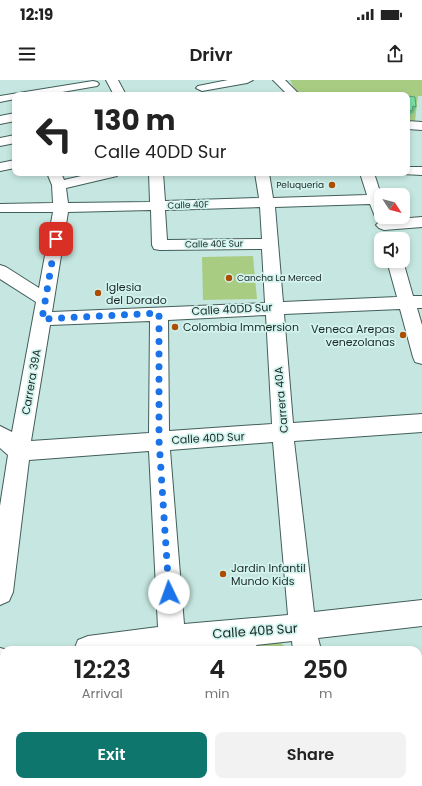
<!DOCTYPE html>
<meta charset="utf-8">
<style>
body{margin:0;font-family:Poppins,sans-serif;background:#f2f2f2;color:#222;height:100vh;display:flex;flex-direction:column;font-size:15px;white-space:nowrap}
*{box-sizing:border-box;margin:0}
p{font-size:13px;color:#767676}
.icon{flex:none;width:22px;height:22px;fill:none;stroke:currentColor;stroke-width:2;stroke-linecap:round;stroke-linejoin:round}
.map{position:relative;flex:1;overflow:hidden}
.sheet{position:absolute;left:0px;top:566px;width:422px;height:140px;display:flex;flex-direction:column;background:#fff;border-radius:12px 12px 0 0;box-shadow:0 2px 6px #0003}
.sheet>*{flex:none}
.hud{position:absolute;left:12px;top:12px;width:398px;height:84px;border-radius:8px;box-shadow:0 2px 6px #0003;background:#fff;color:#222;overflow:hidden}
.needle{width:26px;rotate:126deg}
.tools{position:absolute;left:374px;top:108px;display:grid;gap:8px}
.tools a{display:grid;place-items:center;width:36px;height:36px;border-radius:8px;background:#fff;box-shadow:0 2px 6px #0003;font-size:20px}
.pin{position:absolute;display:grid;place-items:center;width:34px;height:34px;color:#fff;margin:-17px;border-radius:8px;box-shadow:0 2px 6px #0006}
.me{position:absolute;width:44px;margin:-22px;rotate:357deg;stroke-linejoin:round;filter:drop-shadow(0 0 3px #0008)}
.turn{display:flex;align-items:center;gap:14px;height:84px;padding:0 16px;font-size:18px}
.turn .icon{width:52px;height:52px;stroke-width:2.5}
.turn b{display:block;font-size:28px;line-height:34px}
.eta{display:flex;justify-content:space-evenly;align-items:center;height:68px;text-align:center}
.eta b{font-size:24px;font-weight:600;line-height:28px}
.action{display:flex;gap:8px;margin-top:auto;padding:8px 16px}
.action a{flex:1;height:46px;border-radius:8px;background:#0f766e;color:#fff;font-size:16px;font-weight:600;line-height:46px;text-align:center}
.action a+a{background:#f2f2f2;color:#222}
.status{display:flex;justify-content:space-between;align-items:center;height:28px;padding:0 20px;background:#fff;direction:ltr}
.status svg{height:11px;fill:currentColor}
header{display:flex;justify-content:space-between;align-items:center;height:52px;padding:0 16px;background:#fff;font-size:18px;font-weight:600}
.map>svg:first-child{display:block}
.green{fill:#a8cd82}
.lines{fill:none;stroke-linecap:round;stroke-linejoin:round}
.minor-casing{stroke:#425e5a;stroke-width:2}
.path{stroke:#738b86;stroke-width:3;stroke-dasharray:5 2.5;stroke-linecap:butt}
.minor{fill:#fff;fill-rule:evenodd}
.wall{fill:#6ac08e}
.building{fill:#7bdfa5;stroke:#569c74}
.route{stroke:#1a73e8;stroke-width:7;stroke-dasharray:0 12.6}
.poi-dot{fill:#ac4d00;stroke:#d3f4ee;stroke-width:1.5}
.labels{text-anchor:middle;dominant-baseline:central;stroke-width:3.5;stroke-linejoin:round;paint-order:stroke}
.far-poi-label{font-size:9px;fill:#1b2826;stroke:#d3f4ee;text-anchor:end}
.far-street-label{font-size:9px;fill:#1b2826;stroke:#d3f4ee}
.poi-label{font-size:11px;fill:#1b2826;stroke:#d3f4ee;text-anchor:start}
.street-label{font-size:11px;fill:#1b2826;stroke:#d3f4ee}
.near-street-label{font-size:13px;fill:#1b2826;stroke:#d3f4ee}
</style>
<div class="status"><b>12:19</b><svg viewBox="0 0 49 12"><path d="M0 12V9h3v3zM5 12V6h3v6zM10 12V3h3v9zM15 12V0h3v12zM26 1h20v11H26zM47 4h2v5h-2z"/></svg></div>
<header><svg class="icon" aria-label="menu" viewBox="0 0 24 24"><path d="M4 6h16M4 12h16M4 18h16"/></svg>Drivr<svg class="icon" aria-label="share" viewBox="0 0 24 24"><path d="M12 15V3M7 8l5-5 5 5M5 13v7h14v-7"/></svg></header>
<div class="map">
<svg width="422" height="706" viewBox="0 0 422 706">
<rect width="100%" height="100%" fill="#c6e7e1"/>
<path class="green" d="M 290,0 L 422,0 L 422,16 L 418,16 L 415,41 L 407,41 L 407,15 L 301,15 L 293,6 Z
M 253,176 L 257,219 L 203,220 L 202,177 Z
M 264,551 L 290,570 L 209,570 Z
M 0,585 L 4,585 L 4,702 L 324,702 L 325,706 L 0,706 Z"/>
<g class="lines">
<defs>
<path id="minor" d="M 106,0 L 118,0 L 126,15 L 114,15 Z
M 228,0 L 253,0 L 247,3 L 202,11 L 196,8 L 198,6 Z
M 273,0 L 285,0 L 300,15 L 288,15 Z
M 93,1 L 97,2 L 99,4 L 97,6 L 45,15 L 15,15 L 15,19 L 0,22 L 0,16 Z
M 15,33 L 15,41 L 0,44 L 0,36 Z
M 407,41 L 422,42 L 422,50 L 407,49 Z
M 15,55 L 15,63 L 0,66 L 0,58 Z
M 15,80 L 15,88 L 0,91 L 0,83 Z
M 407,87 L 422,87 L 422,95 L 402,94 L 407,93 Z
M 47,93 L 61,93 L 64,100 L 94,93 L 119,93 L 117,96 L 66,108 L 68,123 L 150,122 L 149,93 L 163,93 L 165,121 L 259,118 L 255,93 L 269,93 L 273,118 L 367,115 L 360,93 L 374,93 L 381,115 L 381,137 L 388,137 L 386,139 L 376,139 L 370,124 L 275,127 L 283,222 L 397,217 L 387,181 L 403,181 L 413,216 L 422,216 L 422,228 L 417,228 L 422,245 L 422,284 L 415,282 L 413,277 L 400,229 L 284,234 L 293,343 L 422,334 L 422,352 L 294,361 L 314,532 L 422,520 L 422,546 L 318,558 L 321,570 L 293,570 L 292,561 L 256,565 L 259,570 L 221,570 L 216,567 L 191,570 L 74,570 L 78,560 L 88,556 L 158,547 L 149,371 L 29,380 L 13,512 L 9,521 L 0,525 L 0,426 L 8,375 L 0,368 L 0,346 L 12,352 L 36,222 L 0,199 L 0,185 L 6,187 L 39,208 L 53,132 L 0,132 L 0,124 L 53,123 L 52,105 ZM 260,127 L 262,159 L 167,160 L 165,130 ZM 151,130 L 152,165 L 154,169 L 160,170 L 262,169 L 265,223 L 52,232 L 68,132 ZM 266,235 L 272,344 L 169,351 L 168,240 ZM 150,241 L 149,353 L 31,361 L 50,245 ZM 273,362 L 288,535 L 184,544 L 170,370 Z
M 422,137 L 422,147 L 384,150 L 379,148 L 376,145 L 379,142 L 384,140 Z
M 0,568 L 8,570 L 4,570 L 4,596 L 0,596 Z
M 320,702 L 350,702 L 351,706 L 321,706 Z"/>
</defs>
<use href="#minor" class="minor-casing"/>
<path class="path" d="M 0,652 L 4,659
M 39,702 L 42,706
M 202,702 L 205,706
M 260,702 L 260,706
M 282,702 L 283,706
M 0,705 L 17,702"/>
<use href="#minor" class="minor"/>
</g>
<path class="wall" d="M 407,16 L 416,27 L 413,34 L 411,33 L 410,38 L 407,37 Z"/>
<path class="building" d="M 391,14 L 401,15 L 391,15 Z
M 407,16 L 415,17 L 416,27 L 413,26 L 412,31 L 407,30 L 407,31 Z"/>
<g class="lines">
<path class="route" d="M 56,159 L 42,239 L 159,233 L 159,360 L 169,513"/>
</g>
<g class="poi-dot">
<circle cx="332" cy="105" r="4"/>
<circle cx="229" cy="198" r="4"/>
<circle cx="98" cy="213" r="4"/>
<circle cx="175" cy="247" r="4"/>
<circle cx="403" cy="255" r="4"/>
<circle cx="223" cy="494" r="4"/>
</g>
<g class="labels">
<g class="far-poi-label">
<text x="324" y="105">Peluquería</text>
<text x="237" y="198" text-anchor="start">Cancha La Merced</text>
</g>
<g class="far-street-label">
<text transform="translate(188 125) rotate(-2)">Calle 40F</text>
<text transform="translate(214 164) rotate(-1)">Calle 40E Sur</text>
</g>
<g class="poi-label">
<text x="106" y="207">Iglesia<tspan x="106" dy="13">del Dorado</tspan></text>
<text x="183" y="247">Colombia Immersion</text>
<text x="395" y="249" text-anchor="end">Veneca Arepas<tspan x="395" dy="13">venezolanas</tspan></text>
<text x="231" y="488">Jardin Infantil<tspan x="231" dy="13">Mundo Kids</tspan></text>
</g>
<g class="street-label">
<text transform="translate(232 229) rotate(-3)">Calle 40DD Sur</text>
<text transform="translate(31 302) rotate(-80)">Carrera 39A</text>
<text transform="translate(281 320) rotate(-95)">Carrera 40A</text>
<text transform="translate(208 358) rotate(-3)">Calle 40D Sur</text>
</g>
<g class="near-street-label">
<text transform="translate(255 551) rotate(-4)">Calle 40B Sur</text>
</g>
</g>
</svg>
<div class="tools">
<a><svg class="needle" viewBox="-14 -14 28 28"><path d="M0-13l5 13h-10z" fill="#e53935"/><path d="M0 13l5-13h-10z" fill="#767676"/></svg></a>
<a><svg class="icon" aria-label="sound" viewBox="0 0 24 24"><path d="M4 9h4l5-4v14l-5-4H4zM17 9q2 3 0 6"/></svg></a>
</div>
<div class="pin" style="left:56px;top:159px;background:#d93025"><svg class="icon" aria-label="arrive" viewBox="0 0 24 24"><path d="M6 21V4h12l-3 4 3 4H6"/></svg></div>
<svg class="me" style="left:169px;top:513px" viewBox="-20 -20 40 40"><circle r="19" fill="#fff"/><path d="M0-13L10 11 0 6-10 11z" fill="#1a73e8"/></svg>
<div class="hud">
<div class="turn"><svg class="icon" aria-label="left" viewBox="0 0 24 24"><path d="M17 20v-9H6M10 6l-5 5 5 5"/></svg><div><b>130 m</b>Calle 40DD Sur</div></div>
</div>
<section class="sheet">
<div class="eta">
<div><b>12:23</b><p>Arrival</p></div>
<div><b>4</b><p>min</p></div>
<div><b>250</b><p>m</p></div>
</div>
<div class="action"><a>Exit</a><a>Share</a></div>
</section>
</div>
